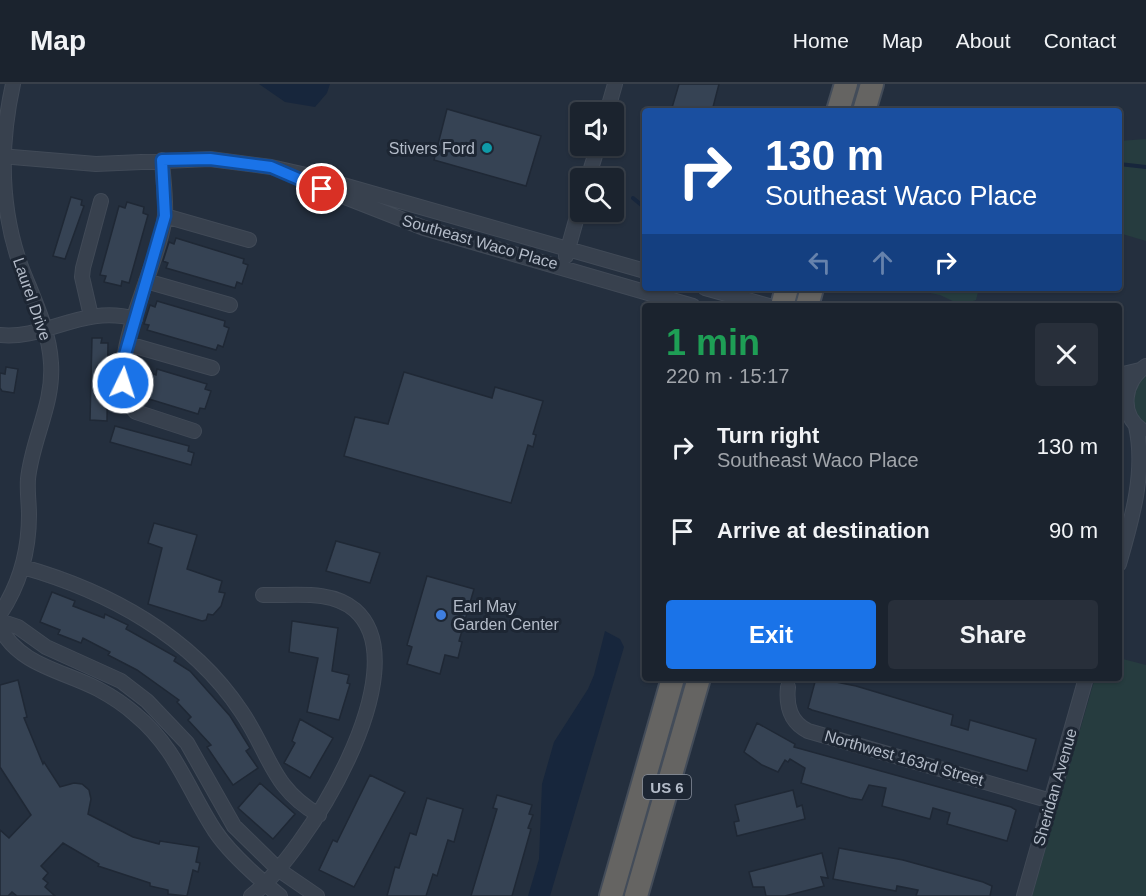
<!DOCTYPE html>
<meta charset="utf-8">
<style>
body{margin:0;font-family:Arial,sans-serif;background:#282f3a;color:#f1f3f6;height:100vh;display:flex;flex-direction:column;font-size:22px;white-space:nowrap}
*{box-sizing:border-box;margin:0}
p{font-size:20px;color:#a0a4aa}
.icon{flex:none;width:33px;height:33px;fill:none;stroke:currentColor;stroke-width:2;stroke-linecap:round;stroke-linejoin:round}
.map{position:relative;flex:1;overflow:hidden}
.panel{position:absolute;left:642px;top:219px;width:480px;height:378px;display:flex;flex-direction:column;background:#1b232e;border-radius:6px;box-shadow:0 2px 4px #0004,0 0 0 2px #39404a}
.panel>*{flex:none}
.hud{position:absolute;left:642px;top:24px;width:480px;height:183px;border-radius:6px;box-shadow:0 2px 4px #0004,0 0 0 2px #39404a;background:#1a4fa0;color:#fff;overflow:hidden}
.tools{position:absolute;left:570px;top:18px;display:grid;gap:12px}
.tools a{display:grid;place-items:center;width:54px;height:54px;border-radius:6px;background:#1b232e;box-shadow:0 2px 4px #0004,0 0 0 2px #39404a;font-size:30px}
.pin{position:absolute;display:grid;place-items:center;width:51px;height:51px;color:#fff;margin:-26px;border:3px solid #fff;border-radius:50%;box-shadow:0 2px 6px #0007}
.me{position:absolute;width:66px;margin:-33px;rotate:4deg;stroke-linejoin:round;filter:drop-shadow(0 0 4px #0008)}
.turn{display:flex;align-items:center;gap:21px;height:126px;padding:0 24px;font-size:27px}
.turn .icon{width:78px;height:78px;stroke-width:2.5}
.turn b{display:block;font-size:42px;line-height:51px}
.lanes{display:flex;align-items:center;height:57px;padding:0 24px;background:#0003;justify-content:center;gap:30px;direction:ltr}
.lanes .off{opacity:.35}
.round{display:grid;place-items:center;flex:none;width:63px;height:63px;border-radius:6px;background:#282f3a}
.overview{display:flex;align-items:center;justify-content:space-between;height:102px;padding:0 24px}
h1{font-size:36px;font-weight:800;line-height:45px;color:#1e9e55}
.button{display:flex;gap:12px;margin-top:auto;padding:12px 24px}
.button a{flex:1;height:69px;border-radius:6px;background:#1a73e8;color:#fff;font-size:24px;font-weight:800;line-height:69px;text-align:center}
.button a+a{background:#282f3a;color:#f1f3f6}
ul{padding:0;list-style:none}
li{display:flex;align-items:center;gap:18px;height:84px;padding:0 24px}
li div{flex:1}
li b{display:block;font-size:22px}
li em{font-style:normal}
header{display:flex;align-items:center;gap:36px;box-sizing:border-box;height:84px;padding:0 30px;background:#1b232e;border-bottom:2px solid #39404a}
header strong{font-size:28px}
nav{display:flex;gap:33px;margin-inline-start:auto;font-size:21px}
.map>svg:first-child{display:block}
.green{fill:#263c3f}
.water{fill:#17263c}
.lines{fill:none;stroke-linecap:round;stroke-linejoin:round}
.stream{stroke:#17263c;stroke-width:4}
.building{fill:#364354;stroke:#1f2835;stroke-width:1.5}
.minor-casing{stroke:#414a57;stroke-width:16}
.trunk-casing{stroke:#434c59;stroke-width:26}
.minor{stroke:#38414e;stroke-width:14}
.trunk{stroke:#656462;stroke-width:22}
.route-casing{stroke:#114b97;stroke-width:15}
.route{stroke:#1a73e8;stroke-width:10}
.culture-dot{fill:#0f9aa8;stroke:#1d2633;stroke-width:2}
.shop-dot{fill:#3f7fe0;stroke:#1d2633;stroke-width:2}
.labels{text-anchor:middle;dominant-baseline:central;stroke-width:6;stroke-linejoin:round;paint-order:stroke}
.shield{fill:#1d2633;stroke:#878f9c;stroke-width:1.5}
.shield-label{font-size:15px;font-weight:bold;fill:#b4bcc9}
.poi-label{font-size:16px;fill:#b4bcc9;stroke:#1d2633;text-anchor:end}
.street-label{font-size:16px;fill:#b4bcc9;stroke:#1d2633}
</style>
<header>
<strong>Map</strong>
<nav><a>Home</a><a>Map</a><a>About</a><a>Contact</a></nav>
</header>
<div class="map">
<svg width="1146" height="812" viewBox="0 0 1146 812">
<rect width="100%" height="100%" fill="#242f3e"/>
<path class="green" d="M 1146,55 L 1146,157 L 1119,149 L 1119,57 Z
M 906,204 L 979,204 L 976,216 L 961,221 L 940,211 Z
M 1146,289 L 1146,344 C 1128,322 1128,311 1146,289 Z
M 1119,574 L 1146,581 L 1146,812 L 1032,812 L 1095,594 L 1119,594 Z"/>
<path class="water" d="M 259,0 L 330,0 L 327,9 L 315,23 L 285,18 Z
M 605,547 L 620,555 L 624,563 L 550,812 L 528,812 L 539,775 L 542,700 L 554,658 L 588,605 L 594,591 Z"/>
<g class="lines">
<path class="stream" d="M 1119,80 L 1146,83
M 633,114 L 645,124"/>
</g>
<path class="building" d="M 679,0 L 719,0 L 712,27 L 671,27 Z
M 447,25 L 541,52 L 526,102 L 434,76 Z
M 71,113 L 82,116 L 81,121 L 84,122 L 65,175 L 53,172 Z
M 127,118 L 144,123 L 143,129 L 148,131 L 129,199 L 122,197 L 121,202 L 104,198 L 106,192 L 100,191 L 119,122 L 125,124 Z
M 176,154 L 244,175 L 243,179 L 248,181 L 242,200 L 237,198 L 235,204 L 166,184 L 168,179 L 163,177 L 169,158 L 174,160 Z
M 157,217 L 225,237 L 224,242 L 229,244 L 223,263 L 218,261 L 216,266 L 147,246 L 149,241 L 144,240 L 150,221 L 155,223 Z
M 92,254 L 102,254 L 101,259 L 108,259 L 107,337 L 90,336 Z
M 6,283 L 18,285 L 14,309 L 2,307 L 0,304 L 0,289 L 5,290 Z
M 157,285 L 207,300 L 205,305 L 211,307 L 205,325 L 200,324 L 198,330 L 149,315 L 150,310 L 145,308 L 151,289 L 156,291 Z
M 404,288 L 492,314 L 495,303 L 543,317 L 533,350 L 536,351 L 533,363 L 528,361 L 511,419 L 344,372 L 355,333 L 388,340 Z
M 115,342 L 189,362 L 188,367 L 194,369 L 191,381 L 110,358 Z
M 154,439 L 197,451 L 187,485 L 222,497 L 219,508 L 225,509 L 221,522 L 213,531 L 208,530 L 206,536 L 202,537 L 148,520 L 162,464 L 148,459 Z
M 336,457 L 380,469 L 370,499 L 326,487 Z
M 427,492 L 474,505 L 459,557 L 462,558 L 458,574 L 445,571 L 440,590 L 407,580 L 412,563 L 407,561 Z
M 52,508 L 75,517 L 73,522 L 104,534 L 105,530 L 128,541 L 126,545 L 176,573 L 174,577 L 190,587 L 230,632 L 250,664 L 246,667 L 258,684 L 233,701 L 207,663 L 211,661 L 188,636 L 191,633 L 177,618 L 179,616 L 137,586 L 108,571 L 110,568 L 83,554 L 81,559 L 58,550 L 60,546 L 40,538 Z
M 292,537 L 338,544 L 332,587 L 349,591 L 347,599 L 350,600 L 339,636 L 307,628 L 318,574 L 289,568 Z
M 816,594 L 856,602 L 953,631 L 951,641 L 968,646 L 970,636 L 1036,655 L 1027,687 L 812,626 L 808,624 Z
M 18,596 L 27,633 L 24,634 L 43,680 L 44,678 L 60,703 L 74,699 L 82,700 L 89,706 L 91,715 L 88,730 L 133,753 L 159,760 L 160,757 L 199,763 L 196,778 L 200,779 L 198,788 L 193,786 L 187,812 L 168,810 L 168,806 L 150,802 L 150,799 L 98,782 L 99,780 L 63,759 L 41,782 L 48,789 L 43,795 L 48,799 L 45,803 L 55,812 L 17,812 L 12,808 L 8,812 L 0,812 L 0,746 L 9,754 L 31,731 L 0,683 L 0,601 Z
M 300,635 L 333,654 L 310,694 L 284,679 L 295,659 L 292,657 Z
M 757,639 L 795,660 L 794,663 L 1011,723 L 1016,726 L 1007,757 L 947,740 L 950,729 L 933,724 L 930,735 L 882,722 L 886,704 L 869,701 L 862,716 L 850,714 L 801,699 L 805,684 L 790,675 L 788,678 L 785,676 L 778,688 L 762,681 L 744,668 Z
M 370,691 L 405,708 L 354,803 L 319,786 L 333,756 L 337,758 Z
M 260,699 L 295,730 L 273,755 L 238,724 Z
M 793,706 L 797,723 L 802,721 L 805,735 L 737,752 L 734,738 L 739,737 L 735,721 Z
M 497,711 L 532,721 L 529,730 L 533,731 L 528,744 L 531,745 L 512,812 L 471,812 L 497,725 L 493,724 Z
M 427,714 L 463,725 L 454,758 L 448,756 L 437,792 L 433,790 L 426,812 L 387,812 L 395,783 L 399,784 L 410,749 L 416,751 Z
M 839,764 L 903,776 L 983,798 L 992,802 L 990,812 L 916,812 L 918,806 L 897,802 L 896,807 L 833,795 Z
M 822,769 L 828,794 L 821,793 L 824,802 L 785,812 L 766,812 L 764,803 L 753,803 L 749,788 Z"/>
<g class="lines">
<defs>
<path id="minor" d="M 607,28 L 615,0
M 0,72 L 96,80 L 210,75 L 271,83 L 315,93 L 645,187
M 162,76 C 163,94 166,113 165,131 C 161,180 96,289 136,328 L 194,347
M 588,94 L 598,62
M 309,99 L 424,144 L 693,222
M 165,132 L 249,156
M 566,172 L 580,122
M 146,197 L 230,221
M 705,204 L 769,222
M 91,232 L 82,193 L 83,184 L 101,117
M 0,251 C 45,256 84,220 135,235
M 128,260 L 212,284
M 1119,291 L 1140,286
M 1142,346 C 1118,330 1124,296 1146,282
M 1119,480 C 1132,435 1146,388 1136,342
M 23,483 C 108,507 191,552 241,627 C 270,669 271,704 319,731
M 0,530 C 20,500 29,467 29,431 C 29,419 27,407 28,395 C 32,355 54,320 51,279 C 49,244 32,212 20,180 C 0,122 0,59 13,0
M 0,537 L 18,543 L 46,563 L 121,597 L 147,617 L 187,659 L 234,742 L 279,786 L 317,812
M 0,543 C 18,581 64,587 98,605 C 111,612 125,621 136,631 C 176,664 188,706 215,747 C 231,771 258,794 280,812
M 788,603 C 786,622 790,638 808,647 L 1051,717
M 251,812 C 305,771 421,584 355,526 C 331,505 293,512 263,511
M 1024,812 L 1086,594"/>
<path id="trunk" d="M 838,27 L 846,0
M 864,27 L 872,0
M 782,222 L 787,204
M 807,222 L 812,204
M 611,812 L 673,594
M 636,812 L 699,594"/>
</defs>
<use href="#minor" class="minor-casing"/>
<use href="#trunk" class="trunk-casing"/>
<use href="#minor" class="minor"/>
<use href="#trunk" class="trunk"/>
</g>
<g class="lines">
<defs>
<path id="route" d="M 123,299 L 124,274 L 165,132 L 162,76 L 210,75 L 271,83 L 322,105"/>
</defs>
<use href="#route" class="route-casing"/>
<use href="#route" class="route"/>
</g>
<circle class="culture-dot" cx="487" cy="64" r="6"/>
<circle class="shop-dot" cx="441" cy="531" r="6"/>
<g class="labels">
<rect class="shield" x="643" y="691" width="48" height="24" rx="4.5"/>
<g class="shield-label">
<text x="667" y="703">US 6</text>
</g>
<g class="poi-label">
<text x="475" y="64">Stivers Ford</text>
<text x="453" y="522" text-anchor="start">Earl May<tspan x="453" dy="18">Garden Center</tspan></text>
</g>
<g class="street-label">
<text transform="translate(480 158) rotate(16)">Southeast Waco Place</text>
<text transform="translate(32 215) rotate(71)">Laurel Drive</text>
<text transform="translate(904 674) rotate(16)">Northwest 163rd Street</text>
<text transform="translate(1055 703) rotate(-74)">Sheridan Avenue</text>
</g>
</g>
</svg>
<div class="tools">
<a><svg class="icon" aria-label="sound" viewBox="0 0 24 24"><path d="M4 9h4l5-4v14l-5-4H4zM17 9q2 3 0 6"/></svg></a>
<a><svg class="icon" aria-label="search" viewBox="0 0 24 24"><circle cx="10" cy="10" r="6"/><path d="M15 15l6 6"/></svg></a>
</div>
<div class="pin" style="left:322px;top:105px;background:#d93025"><svg class="icon" aria-label="arrive" viewBox="0 0 24 24"><path d="M6 21V4h12l-3 4 3 4H6"/></svg></div>
<svg class="me" style="left:123px;top:299px" viewBox="-20 -20 40 40"><circle r="17" fill="#1a73e8" stroke="#fff" stroke-width="3"/><path d="M0-11L8 9 0 5-8 9z" fill="#fff"/></svg>
<div class="hud">
<div class="turn"><svg class="icon" aria-label="right" viewBox="0 0 24 24"><path d="M7 20v-9h11M14 6l5 5-5 5"/></svg><div><b>130 m</b>Southeast Waco Place</div></div>
<div class="lanes"><svg class="icon off" aria-label="left" viewBox="0 0 24 24"><path d="M17 20v-9H6M10 6l-5 5 5 5"/></svg><svg class="icon off" aria-label="ahead" viewBox="0 0 24 24"><path d="M12 20V5M6 11l6-6 6 6"/></svg><svg class="icon" aria-label="right" viewBox="0 0 24 24"><path d="M7 20v-9h11M14 6l5 5-5 5"/></svg></div>
</div>
<section class="panel">
<div class="overview"><div><h1>1 min</h1><p>220 m · 15:17</p></div><a class="round"><svg class="icon" aria-label="close" viewBox="0 0 24 24"><path d="M6 6l12 12M18 6L6 18"/></svg></a></div>
<ul>
<li><svg class="icon" aria-label="right" viewBox="0 0 24 24"><path d="M7 20v-9h11M14 6l5 5-5 5"/></svg><div><b>Turn right</b><p>Southeast Waco Place</p></div><em>130 m</em></li>
<li><svg class="icon" aria-label="arrive" viewBox="0 0 24 24"><path d="M6 21V4h12l-3 4 3 4H6"/></svg><div><b>Arrive at destination</b></div><em>90 m</em></li>
</ul>
<div class="button"><a>Exit</a><a>Share</a></div>
</section>
</div>
